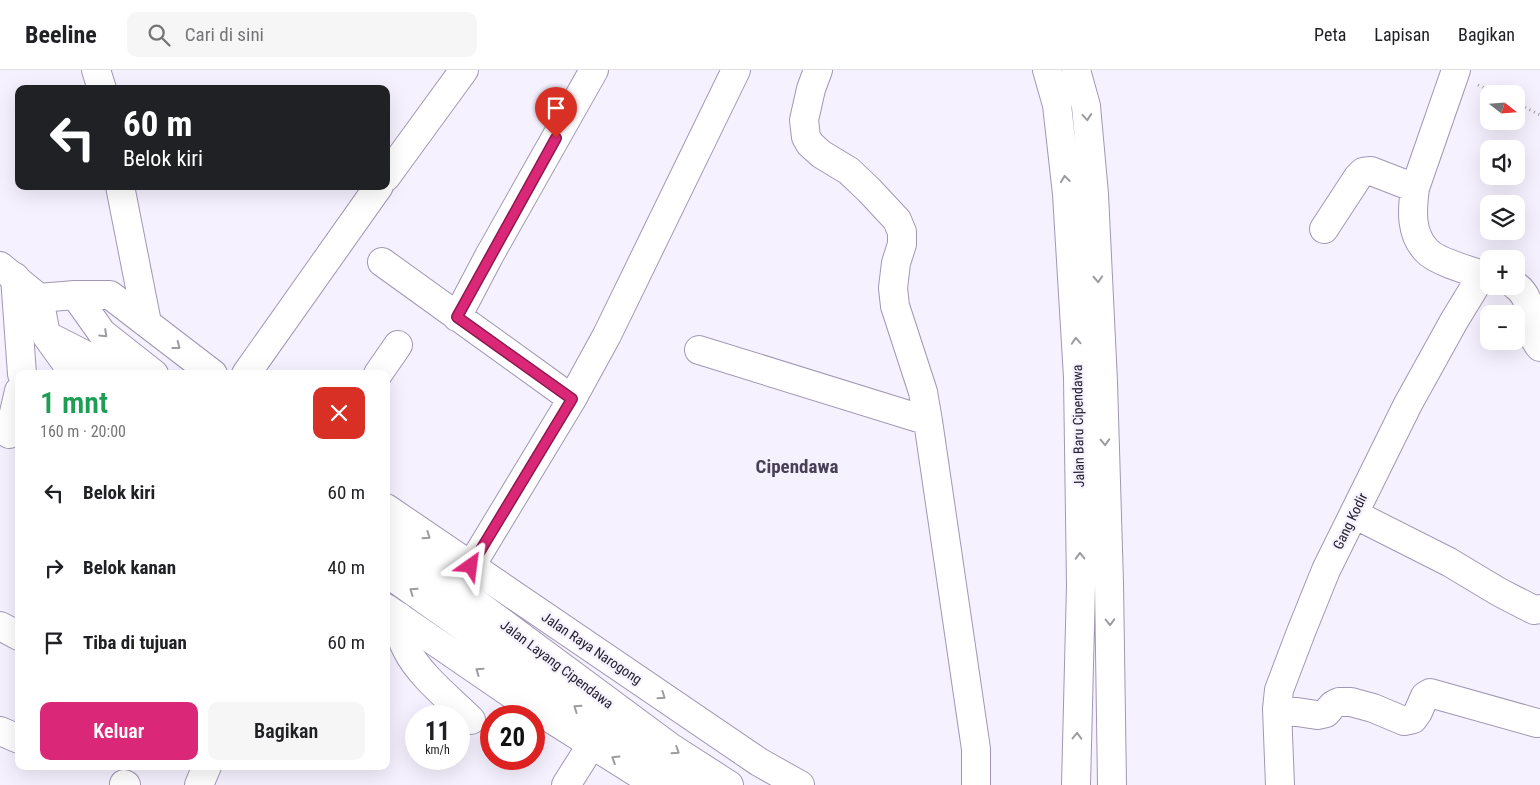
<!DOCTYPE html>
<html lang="id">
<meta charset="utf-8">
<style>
body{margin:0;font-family:"Roboto Condensed",sans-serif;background:#f6f6f6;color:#202124;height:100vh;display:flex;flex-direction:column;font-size:19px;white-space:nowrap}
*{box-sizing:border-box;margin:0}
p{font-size:16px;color:#757577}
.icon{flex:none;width:28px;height:28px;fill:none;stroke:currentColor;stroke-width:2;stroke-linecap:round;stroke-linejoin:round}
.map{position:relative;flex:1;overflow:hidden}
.sheet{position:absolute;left:15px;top:300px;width:375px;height:400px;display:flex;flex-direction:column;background:#fff;border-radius:10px;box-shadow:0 5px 20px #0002}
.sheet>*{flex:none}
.banner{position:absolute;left:15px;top:15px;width:375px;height:105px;border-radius:10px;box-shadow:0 5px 20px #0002;background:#202124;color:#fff;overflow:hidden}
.needle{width:32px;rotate:107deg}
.fabs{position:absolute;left:1480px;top:15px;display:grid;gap:10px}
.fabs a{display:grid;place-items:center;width:45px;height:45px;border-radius:10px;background:#fff;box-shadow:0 5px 20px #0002;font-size:25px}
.speed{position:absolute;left:405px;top:635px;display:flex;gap:10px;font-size:25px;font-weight:700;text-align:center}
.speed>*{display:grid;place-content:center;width:65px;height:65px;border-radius:50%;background:#fff;box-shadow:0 5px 20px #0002;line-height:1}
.speed small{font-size:12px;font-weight:400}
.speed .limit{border:8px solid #d22;background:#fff;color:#111}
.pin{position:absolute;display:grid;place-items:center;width:42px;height:42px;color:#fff;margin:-51px -21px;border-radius:50% 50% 50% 0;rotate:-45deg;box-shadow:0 0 5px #0007}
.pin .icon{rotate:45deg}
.me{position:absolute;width:55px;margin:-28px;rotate:31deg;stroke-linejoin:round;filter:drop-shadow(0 0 4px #0008)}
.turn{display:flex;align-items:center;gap:18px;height:105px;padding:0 25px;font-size:22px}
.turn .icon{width:65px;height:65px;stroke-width:2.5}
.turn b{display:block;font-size:35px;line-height:42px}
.round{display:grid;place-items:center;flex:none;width:52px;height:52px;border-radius:10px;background:#f6f6f6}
.head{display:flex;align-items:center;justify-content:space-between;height:85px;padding:0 25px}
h1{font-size:30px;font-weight:600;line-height:38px;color:#1e9e55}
.primary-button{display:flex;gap:10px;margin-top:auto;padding:10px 25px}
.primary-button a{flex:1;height:58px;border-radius:10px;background:#db2777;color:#fff;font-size:20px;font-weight:600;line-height:58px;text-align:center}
.primary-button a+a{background:#f6f6f6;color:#202124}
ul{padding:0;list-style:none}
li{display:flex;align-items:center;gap:15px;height:75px;padding:0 25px}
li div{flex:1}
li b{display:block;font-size:19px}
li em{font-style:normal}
header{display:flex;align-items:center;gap:30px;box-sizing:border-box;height:70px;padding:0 25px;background:#fff;border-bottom:1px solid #e0e0e0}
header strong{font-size:24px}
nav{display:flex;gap:28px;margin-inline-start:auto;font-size:18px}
.search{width:350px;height:45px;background:#f6f6f6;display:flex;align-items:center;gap:12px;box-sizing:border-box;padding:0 18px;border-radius:10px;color:#757577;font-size:19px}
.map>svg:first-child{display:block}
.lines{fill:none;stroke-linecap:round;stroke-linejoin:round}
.minor-casing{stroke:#a197b4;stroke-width:30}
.major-casing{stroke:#a197b4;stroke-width:30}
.path{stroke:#9d99a5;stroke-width:3;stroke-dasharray:1 4;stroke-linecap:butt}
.minor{stroke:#fff;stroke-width:28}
.major{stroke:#fff;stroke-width:28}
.oneway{stroke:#9d9ba0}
.route-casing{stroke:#8e194d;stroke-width:12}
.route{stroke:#db2777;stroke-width:9}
.labels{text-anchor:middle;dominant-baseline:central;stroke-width:4.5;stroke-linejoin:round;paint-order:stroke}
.street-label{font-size:14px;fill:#25212c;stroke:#f5f1fe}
.district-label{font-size:19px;font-weight:bold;fill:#494058;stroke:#f5f1fe}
</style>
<header>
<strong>Beeline</strong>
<div class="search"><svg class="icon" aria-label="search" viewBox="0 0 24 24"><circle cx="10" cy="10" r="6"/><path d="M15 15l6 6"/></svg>Cari di sini</div>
<nav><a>Peta</a><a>Lapisan</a><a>Bagikan</a></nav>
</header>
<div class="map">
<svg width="1540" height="715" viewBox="0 0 1540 715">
<rect width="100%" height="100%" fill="#f5f1fe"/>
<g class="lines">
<defs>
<path id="minor" d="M 96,0 L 102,19
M 818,0 L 811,19 L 804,50 L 806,67 L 810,74 L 821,84 L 849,101 L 869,120 L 897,150 L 902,162 L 902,174 L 896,193 L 893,218 L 895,236 L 923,322 L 928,351 L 976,679 L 976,715
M 1456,0 L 1415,118 C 1412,140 1410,164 1427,181 C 1437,192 1474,202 1489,207
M 386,107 L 464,0
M 120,116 L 147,253
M 1324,159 L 1358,107 L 1363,102 L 1371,101 L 1415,118
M 382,192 L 572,329
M 15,207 L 22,304
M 1516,216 C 1538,232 1526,263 1540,277
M 457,247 L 489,186 L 594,0
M 699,280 L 928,351
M 246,304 L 379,116
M 378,304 L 398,275
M 9,364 L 19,321
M 1354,444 L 1449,492 L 1499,522 L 1534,540 L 1540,539
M 471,496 L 572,329 L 607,265 L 736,0
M 398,546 C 400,558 401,570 407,580 C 419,605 452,631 471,650
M 0,556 L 19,566
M 1277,639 L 1317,645 L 1326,643 L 1333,635 L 1339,632 L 1351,632 L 1373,638 L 1404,651 L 1413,649 L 1418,642 L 1425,626 L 1430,623 L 1537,653
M 0,661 L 19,669
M 124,714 L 126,715
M 199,715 L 207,696
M 566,715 L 592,674
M 1280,715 L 1277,639 L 1279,620 L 1301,562 L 1326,500 L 1408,334 L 1454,251 L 1482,205"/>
<path id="major" d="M 1047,0 L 1057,35 L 1067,124 L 1078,307 L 1081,515 L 1076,715
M 1076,0 L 1086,36 L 1094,124 L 1103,312 L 1109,513 L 1112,715
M 0,196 L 39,228 L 46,265 L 74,304
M 75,225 L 102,263 L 154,304
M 39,228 L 75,225 L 110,225 L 213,304
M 50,267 L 105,295 L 116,304
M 386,438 L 759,692 L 800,715
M 386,470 L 454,517 L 670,677 L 729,715
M 386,502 L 656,694 L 690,715
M 386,538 L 510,623 L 655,714"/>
</defs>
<use href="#minor" class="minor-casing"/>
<use href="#major" class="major-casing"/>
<path class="path" d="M 1478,15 L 1496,24
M 1516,33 L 1540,45"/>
<use href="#minor" class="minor"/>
<use href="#major" class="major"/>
</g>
<defs><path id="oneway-chevron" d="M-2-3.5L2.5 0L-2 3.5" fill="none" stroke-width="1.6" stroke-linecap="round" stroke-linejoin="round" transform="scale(1.25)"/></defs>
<g class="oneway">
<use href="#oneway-chevron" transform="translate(1087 47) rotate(85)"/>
<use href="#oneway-chevron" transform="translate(1065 109) rotate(-96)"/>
<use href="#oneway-chevron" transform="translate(1098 209) rotate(87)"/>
<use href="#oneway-chevron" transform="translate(104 264) rotate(44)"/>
<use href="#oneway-chevron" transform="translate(1076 271) rotate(-94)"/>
<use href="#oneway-chevron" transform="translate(177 276) rotate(37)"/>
<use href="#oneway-chevron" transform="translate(1105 372) rotate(88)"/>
<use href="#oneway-chevron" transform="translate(427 466) rotate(34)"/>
<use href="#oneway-chevron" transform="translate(1080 486) rotate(-91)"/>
<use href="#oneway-chevron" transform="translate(413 521) rotate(-145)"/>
<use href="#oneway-chevron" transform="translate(1110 552) rotate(89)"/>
<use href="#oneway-chevron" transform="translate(479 601) rotate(-145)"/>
<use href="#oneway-chevron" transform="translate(662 626) rotate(34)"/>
<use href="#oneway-chevron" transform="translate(577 638) rotate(-145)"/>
<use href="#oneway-chevron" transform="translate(1077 666) rotate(-89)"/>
<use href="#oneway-chevron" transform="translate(676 681) rotate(33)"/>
<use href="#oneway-chevron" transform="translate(615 689) rotate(-148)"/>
</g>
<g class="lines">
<defs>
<path id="route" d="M 471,496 L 572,329 L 457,247 L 556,68"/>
</defs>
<use href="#route" class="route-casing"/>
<use href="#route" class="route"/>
</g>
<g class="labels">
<g class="street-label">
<text transform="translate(1078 356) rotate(-91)">Jalan Baru Cipendawa</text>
<text transform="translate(1350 451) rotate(-64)">Gang Kodir</text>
<text transform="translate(592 578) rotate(34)">Jalan Raya Narogong</text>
<text transform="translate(557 594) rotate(37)">Jalan Layang Cipendawa</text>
</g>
<g class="district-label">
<text x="797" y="396">Cipendawa</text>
</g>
</g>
</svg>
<div class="fabs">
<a><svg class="needle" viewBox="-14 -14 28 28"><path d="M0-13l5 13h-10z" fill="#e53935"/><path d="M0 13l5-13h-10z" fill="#757577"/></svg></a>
<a><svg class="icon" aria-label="sound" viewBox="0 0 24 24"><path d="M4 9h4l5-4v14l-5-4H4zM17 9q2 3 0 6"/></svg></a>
<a><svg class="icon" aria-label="layers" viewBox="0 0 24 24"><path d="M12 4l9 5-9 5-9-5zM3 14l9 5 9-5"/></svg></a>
<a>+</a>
<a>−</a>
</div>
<div class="speed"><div>11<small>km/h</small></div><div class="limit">20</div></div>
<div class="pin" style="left:556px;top:68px;background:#d93025"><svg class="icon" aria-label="arrive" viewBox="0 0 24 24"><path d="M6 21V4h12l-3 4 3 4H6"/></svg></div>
<svg class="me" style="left:471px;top:496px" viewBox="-20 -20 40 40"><path d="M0-17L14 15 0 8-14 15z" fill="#db2777" stroke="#fff" stroke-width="4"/></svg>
<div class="banner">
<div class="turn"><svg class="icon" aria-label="left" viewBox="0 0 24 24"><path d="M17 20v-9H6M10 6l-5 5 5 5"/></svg><div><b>60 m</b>Belok kiri</div></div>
</div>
<section class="sheet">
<div class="head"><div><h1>1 mnt</h1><p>160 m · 20:00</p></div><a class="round" style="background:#d93025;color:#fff"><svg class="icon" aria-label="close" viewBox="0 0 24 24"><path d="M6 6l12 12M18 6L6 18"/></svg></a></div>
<ul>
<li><svg class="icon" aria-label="left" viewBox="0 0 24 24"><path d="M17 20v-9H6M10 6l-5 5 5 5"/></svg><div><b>Belok kiri</b></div><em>60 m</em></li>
<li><svg class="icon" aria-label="right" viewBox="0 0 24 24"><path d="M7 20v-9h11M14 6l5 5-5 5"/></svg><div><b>Belok kanan</b></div><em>40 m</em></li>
<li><svg class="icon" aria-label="arrive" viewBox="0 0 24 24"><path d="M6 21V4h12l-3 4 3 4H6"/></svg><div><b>Tiba di tujuan</b></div><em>60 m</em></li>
</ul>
<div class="primary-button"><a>Keluar</a><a>Bagikan</a></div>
</section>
</div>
